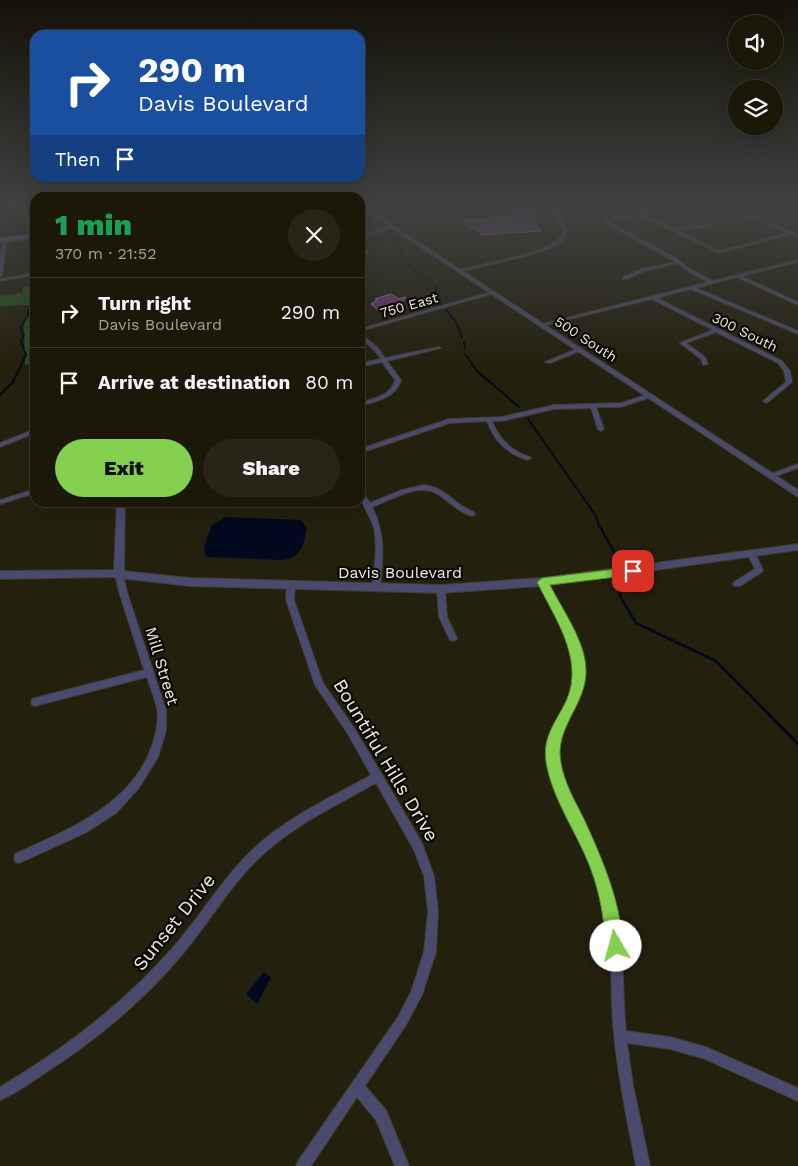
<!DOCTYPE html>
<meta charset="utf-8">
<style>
body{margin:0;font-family:"Work Sans",sans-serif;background:#282518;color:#f1f3f6;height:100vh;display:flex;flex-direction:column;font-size:19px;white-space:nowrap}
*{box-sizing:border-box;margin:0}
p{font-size:16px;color:#a0a09c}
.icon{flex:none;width:28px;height:28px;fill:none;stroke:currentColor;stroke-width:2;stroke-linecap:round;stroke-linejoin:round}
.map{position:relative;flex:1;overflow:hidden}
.side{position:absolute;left:30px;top:192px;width:335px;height:315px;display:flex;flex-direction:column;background:#1b180a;border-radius:15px;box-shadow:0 5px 20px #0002,0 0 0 1px #39372b}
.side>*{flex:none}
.hud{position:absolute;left:30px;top:30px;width:335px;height:152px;border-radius:15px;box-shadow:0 5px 20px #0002,0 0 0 1px #39372b;background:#1a4fa0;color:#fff;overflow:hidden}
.tools{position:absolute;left:728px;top:15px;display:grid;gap:10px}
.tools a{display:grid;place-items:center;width:55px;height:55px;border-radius:50%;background:#1b180a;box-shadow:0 5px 20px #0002,0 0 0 1px #39372b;font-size:25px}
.pin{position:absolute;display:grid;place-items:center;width:42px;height:42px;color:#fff;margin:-21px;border-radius:10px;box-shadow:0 2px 8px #0006}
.me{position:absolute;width:55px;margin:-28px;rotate:352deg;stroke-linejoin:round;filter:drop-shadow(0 0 4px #0008)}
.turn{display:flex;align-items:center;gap:18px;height:105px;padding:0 25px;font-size:22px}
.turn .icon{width:65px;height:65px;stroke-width:2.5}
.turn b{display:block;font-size:35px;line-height:42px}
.then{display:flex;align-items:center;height:48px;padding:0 25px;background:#0003;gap:10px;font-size:19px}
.round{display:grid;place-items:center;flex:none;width:52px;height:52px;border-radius:26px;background:#282518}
.headline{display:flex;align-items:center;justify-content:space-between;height:85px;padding:0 25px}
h1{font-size:30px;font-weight:800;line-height:38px;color:#1e9e55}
.primary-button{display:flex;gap:10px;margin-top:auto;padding:10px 25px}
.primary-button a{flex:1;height:58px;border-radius:30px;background:#84d04e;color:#111;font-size:20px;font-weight:800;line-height:58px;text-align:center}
.primary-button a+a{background:#282518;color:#f1f3f6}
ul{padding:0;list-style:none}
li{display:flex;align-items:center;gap:15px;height:70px;padding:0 25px;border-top:1px solid #39372b}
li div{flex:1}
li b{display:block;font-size:19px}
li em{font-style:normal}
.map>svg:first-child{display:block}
.green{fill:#294c24}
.water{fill:#00091d}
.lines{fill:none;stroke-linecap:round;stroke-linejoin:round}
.stream-far3{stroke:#00091d;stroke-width:1}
.stream-far2{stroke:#00091d;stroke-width:2}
.stream-far1{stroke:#00091d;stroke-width:2.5}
.stream{stroke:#00091d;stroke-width:3}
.building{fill:#713277;stroke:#8f7f90}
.minor-casing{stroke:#403c2b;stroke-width:2}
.tertiary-casing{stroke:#403c2b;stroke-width:2}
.secondary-casing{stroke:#403c2b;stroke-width:3}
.minor{fill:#494a6d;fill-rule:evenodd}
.tertiary{fill:#494a6d;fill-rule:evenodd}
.secondary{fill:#616098;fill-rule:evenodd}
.route{fill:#84d04e;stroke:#568733}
.labels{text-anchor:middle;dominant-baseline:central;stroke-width:4.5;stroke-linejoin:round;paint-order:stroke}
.far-street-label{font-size:14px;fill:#eeebe0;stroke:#0b0a04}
.street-label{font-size:16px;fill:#eeebe0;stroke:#0b0a04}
.near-street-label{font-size:19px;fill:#eeebe0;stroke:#0b0a04}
</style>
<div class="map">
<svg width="798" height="1166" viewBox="0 0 798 1166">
<rect width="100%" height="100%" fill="#24200e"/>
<path class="green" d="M 23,286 L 35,286 L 35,364 L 25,365 L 24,327 L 29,305 L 0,306 L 0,296 L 22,293 Z"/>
<path class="water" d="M 226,517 L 301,520 L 307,528 C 303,546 302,558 282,560 L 207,557 L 205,555 L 204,546 L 212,525 Z
M 264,972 L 271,978 L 257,1004 L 246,994 Z"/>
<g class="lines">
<path class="stream-far3" d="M 392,221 L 431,204
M 393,234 L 389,239 L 401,249 L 406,263 L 436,288"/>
<path class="stream-far2" d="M 436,287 L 436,297 L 440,304
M 446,310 L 456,322 L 462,338
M 464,342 L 465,348
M 465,354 L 477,371 L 519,407
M 0,395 L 13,382 L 26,355 L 21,341 L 24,336 L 20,327 L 28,316 L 28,310 L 35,303
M 528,419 L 596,516 L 599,526"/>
<path class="stream-far1" d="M 599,525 L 618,559 L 615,577 L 621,598 L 636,623 L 716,661 L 748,693"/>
<path class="stream" d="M 747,692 L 798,744"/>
</g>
<path class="building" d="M 518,209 L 534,210 L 534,223 L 541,231 L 481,235 L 480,232 L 467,226 L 464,219 L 492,220 L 491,217 L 513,217 L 509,211 Z
M 391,294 L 399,299 L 406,297 L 396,311 L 378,310 L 371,304 L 377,300 L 375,299 Z"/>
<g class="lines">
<defs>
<path id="minor" d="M 19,204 L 23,204 L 35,230 L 35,235 L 33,234 Z
M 545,204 L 549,204 L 551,207 L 578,204 L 552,209 L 567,229 L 566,235 L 563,240 L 551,248 L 526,256 L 459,272 L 459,270 C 482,264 542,254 559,239 C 562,236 563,233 563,229 Z
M 694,204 L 704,204 L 642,213 L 672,228 L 710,225 L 709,227 L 676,230 L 720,251 L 788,233 L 719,204 L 724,204 L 793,232 L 798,235 L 798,237 L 791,234 L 720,253 L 638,214 L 607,221 L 676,258 L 690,269 L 713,281 L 798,260 L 798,262 L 741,276 L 798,302 L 798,305 L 737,277 L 696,288 L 798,331 L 798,334 L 691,289 L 657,298 L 782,361 L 790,371 L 792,382 L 768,402 L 766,403 L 763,401 L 786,382 L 784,371 L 778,363 L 716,332 L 686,343 L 705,357 L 708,364 L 703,365 L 701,359 L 680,343 L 713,330 L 652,299 L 541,326 L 539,325 L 708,282 L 688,271 L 678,263 L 644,271 L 627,279 L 623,279 L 623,277 L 642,269 L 676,262 L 602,221 L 648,210 Z
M 780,204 L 785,204 L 792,207 L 789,208 Z
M 392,226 L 395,227 L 360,238 L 360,236 Z
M 5,238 L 7,239 L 2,276 L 0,277 L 0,261 L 3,239 Z
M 360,243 L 368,251 L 368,253 L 366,253 L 360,246 Z
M 34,273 L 35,275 L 0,281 L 0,279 Z
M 491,292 L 495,293 L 360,331 L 360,329 Z
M 360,333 L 378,348 L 385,358 L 439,347 L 441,348 L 387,361 L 401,380 C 395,399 376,401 360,406 L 360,402 C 374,399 391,396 395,380 L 382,362 L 360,367 L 360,363 L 381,359 L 374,350 L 360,337 Z
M 577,349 L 582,350 L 550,363 L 545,362 Z
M 649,394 L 651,395 L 651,397 L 621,407 L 596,407 L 604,429 L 601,431 L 598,429 L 591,408 L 554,409 L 502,421 L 492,421 C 499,439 511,451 530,457 L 531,458 L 528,460 C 507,454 494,441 487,421 L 450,423 L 360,453 L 360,449 L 449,419 L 502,417 L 554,405 L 621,403 Z
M 35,429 L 35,433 L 0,447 L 0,443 Z
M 798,464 L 798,468 L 770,478 L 767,476 L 768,475 Z
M 424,485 C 448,488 453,505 474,512 L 475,514 L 472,516 C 458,512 451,503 439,495 C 419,481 392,500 372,507 C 386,535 383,558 380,588 L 379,590 L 373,590 L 372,588 C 374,569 378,548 374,528 C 371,516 360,504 360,492 L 362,492 L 370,503 L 402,490 Z
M 35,489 L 35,493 L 0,504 L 0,500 Z
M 751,550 L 754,551 L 763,570 L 762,572 L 740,586 L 734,586 L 733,584 L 734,582 L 755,569 L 747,553 Z
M 119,571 L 123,574 L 127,592 L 166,710 L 166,731 L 158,757 L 139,788 L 116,813 L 87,832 L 19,863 L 15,862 L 14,858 L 15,854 C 69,829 133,805 153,743 C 156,733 159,720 157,709 C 155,698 150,687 147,677 L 35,706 L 32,705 L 31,702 L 32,699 L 35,698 L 144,670 L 119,592 L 115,574 Z
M 542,579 L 545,580 C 567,620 595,661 574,707 C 566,725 555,740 558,761 C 561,784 574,804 584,824 C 592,840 600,856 605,873 C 613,897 619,922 621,947 C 624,975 623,1003 626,1031 L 670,1037 L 706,1047 L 798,1088 L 798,1101 L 705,1059 L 670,1049 L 627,1043 L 633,1085 L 650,1166 L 636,1166 C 627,1119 617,1072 613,1024 C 611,999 612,973 610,948 C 609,932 606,916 602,900 C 597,879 590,858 581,839 C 569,814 553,790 549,762 C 545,740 558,725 566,706 C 586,661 559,621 538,582 L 539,580 Z
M 291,582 L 294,583 L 295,585 L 294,600 L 323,683 L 354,728 L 381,773 L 422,843 L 434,876 L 438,911 L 436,952 L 422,995 L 406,1025 L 365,1086 L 386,1110 L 409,1166 L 395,1166 L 376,1120 L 357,1097 L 311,1166 L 296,1166 L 298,1161 L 398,1017 L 411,992 L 424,952 L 428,911 L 424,876 L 414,850 L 376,783 C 335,806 292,826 258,859 C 230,886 210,921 185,951 C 145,1000 95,1041 42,1075 C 29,1084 15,1094 0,1100 L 0,1087 C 66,1048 126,1002 176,944 C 205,910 227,871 261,842 C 294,814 334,796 371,775 L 348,734 L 315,685 L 286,600 L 287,585 L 288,583 Z
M 441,586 L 444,587 L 445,589 L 447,617 L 457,638 L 456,640 L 453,641 L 450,640 L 439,617 L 437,589 L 438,587 Z"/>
<path id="tertiary" d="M 360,204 L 798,490 L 798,497 L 360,207 Z
M 117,502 L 125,502 L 124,571 L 190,578 L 441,585 L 542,578 L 798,544 L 798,550 L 542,586 L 441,593 L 190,586 L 110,577 L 0,579 L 0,571 L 114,570 Z"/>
<path id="secondary" d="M 35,234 L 35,238 L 0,242 L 0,238 Z"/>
</defs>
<use href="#minor" class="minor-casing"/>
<use href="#tertiary" class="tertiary-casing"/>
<use href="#secondary" class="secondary-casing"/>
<use href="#minor" class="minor"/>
<use href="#tertiary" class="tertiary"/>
<use href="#secondary" class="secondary"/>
</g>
<linearGradient id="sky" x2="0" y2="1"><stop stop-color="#141208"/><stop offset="0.56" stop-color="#3f4241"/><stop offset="1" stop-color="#3f4241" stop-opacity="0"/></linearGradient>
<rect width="798" height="367" fill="url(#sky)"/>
<path class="route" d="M 633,567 L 638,571 L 633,575 L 550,585 C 563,611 587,643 586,673 C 585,706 554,729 561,763 C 564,782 575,801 584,819 C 600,854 615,888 621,926 C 623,935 625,944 622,952 L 616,955 L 610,952 C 605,942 605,930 603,919 C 601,902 596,883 590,867 C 577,833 552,799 546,762 C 542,736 557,721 567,699 C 584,658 554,617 537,582 L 542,578 Z"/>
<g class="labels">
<g class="far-street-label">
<text transform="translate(409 305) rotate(-16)">750 East</text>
<text transform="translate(745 332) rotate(26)">300 South</text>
<text transform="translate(586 339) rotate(33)">500 South</text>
</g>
<g class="street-label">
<text x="400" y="572">Davis Boulevard</text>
<text transform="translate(162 666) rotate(73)">Mill Street</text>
</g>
<g class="near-street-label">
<text transform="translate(386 760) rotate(59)">Bountiful Hills Drive</text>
<text transform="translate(174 922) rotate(-51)">Sunset Drive</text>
</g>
</g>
</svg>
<div class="tools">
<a><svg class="icon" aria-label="sound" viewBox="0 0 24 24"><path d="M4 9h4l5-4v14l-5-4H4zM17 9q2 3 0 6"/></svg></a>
<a><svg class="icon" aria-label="layers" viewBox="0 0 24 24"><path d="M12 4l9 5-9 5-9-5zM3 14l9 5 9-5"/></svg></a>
</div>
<div class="pin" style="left:633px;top:571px;background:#d93025"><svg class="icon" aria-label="arrive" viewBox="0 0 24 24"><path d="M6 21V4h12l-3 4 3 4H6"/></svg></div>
<svg class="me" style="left:616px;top:946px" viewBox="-20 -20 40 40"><circle r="19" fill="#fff"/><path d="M0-13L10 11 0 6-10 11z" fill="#84d04e"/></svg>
<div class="hud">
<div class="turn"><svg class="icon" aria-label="right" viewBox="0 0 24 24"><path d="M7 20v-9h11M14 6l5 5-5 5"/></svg><div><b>290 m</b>Davis Boulevard</div></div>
<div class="then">Then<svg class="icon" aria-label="arrive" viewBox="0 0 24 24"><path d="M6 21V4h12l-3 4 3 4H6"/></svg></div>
</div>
<section class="side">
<div class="headline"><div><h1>1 min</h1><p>370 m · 21:52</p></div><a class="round"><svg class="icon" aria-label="close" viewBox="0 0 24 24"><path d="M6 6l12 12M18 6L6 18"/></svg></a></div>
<ul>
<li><svg class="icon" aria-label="right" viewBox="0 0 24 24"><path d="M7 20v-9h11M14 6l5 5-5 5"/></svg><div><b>Turn right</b><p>Davis Boulevard</p></div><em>290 m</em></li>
<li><svg class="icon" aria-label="arrive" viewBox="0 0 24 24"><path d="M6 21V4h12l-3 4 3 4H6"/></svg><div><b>Arrive at destination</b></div><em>80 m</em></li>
</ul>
<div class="primary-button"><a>Exit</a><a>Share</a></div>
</section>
</div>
